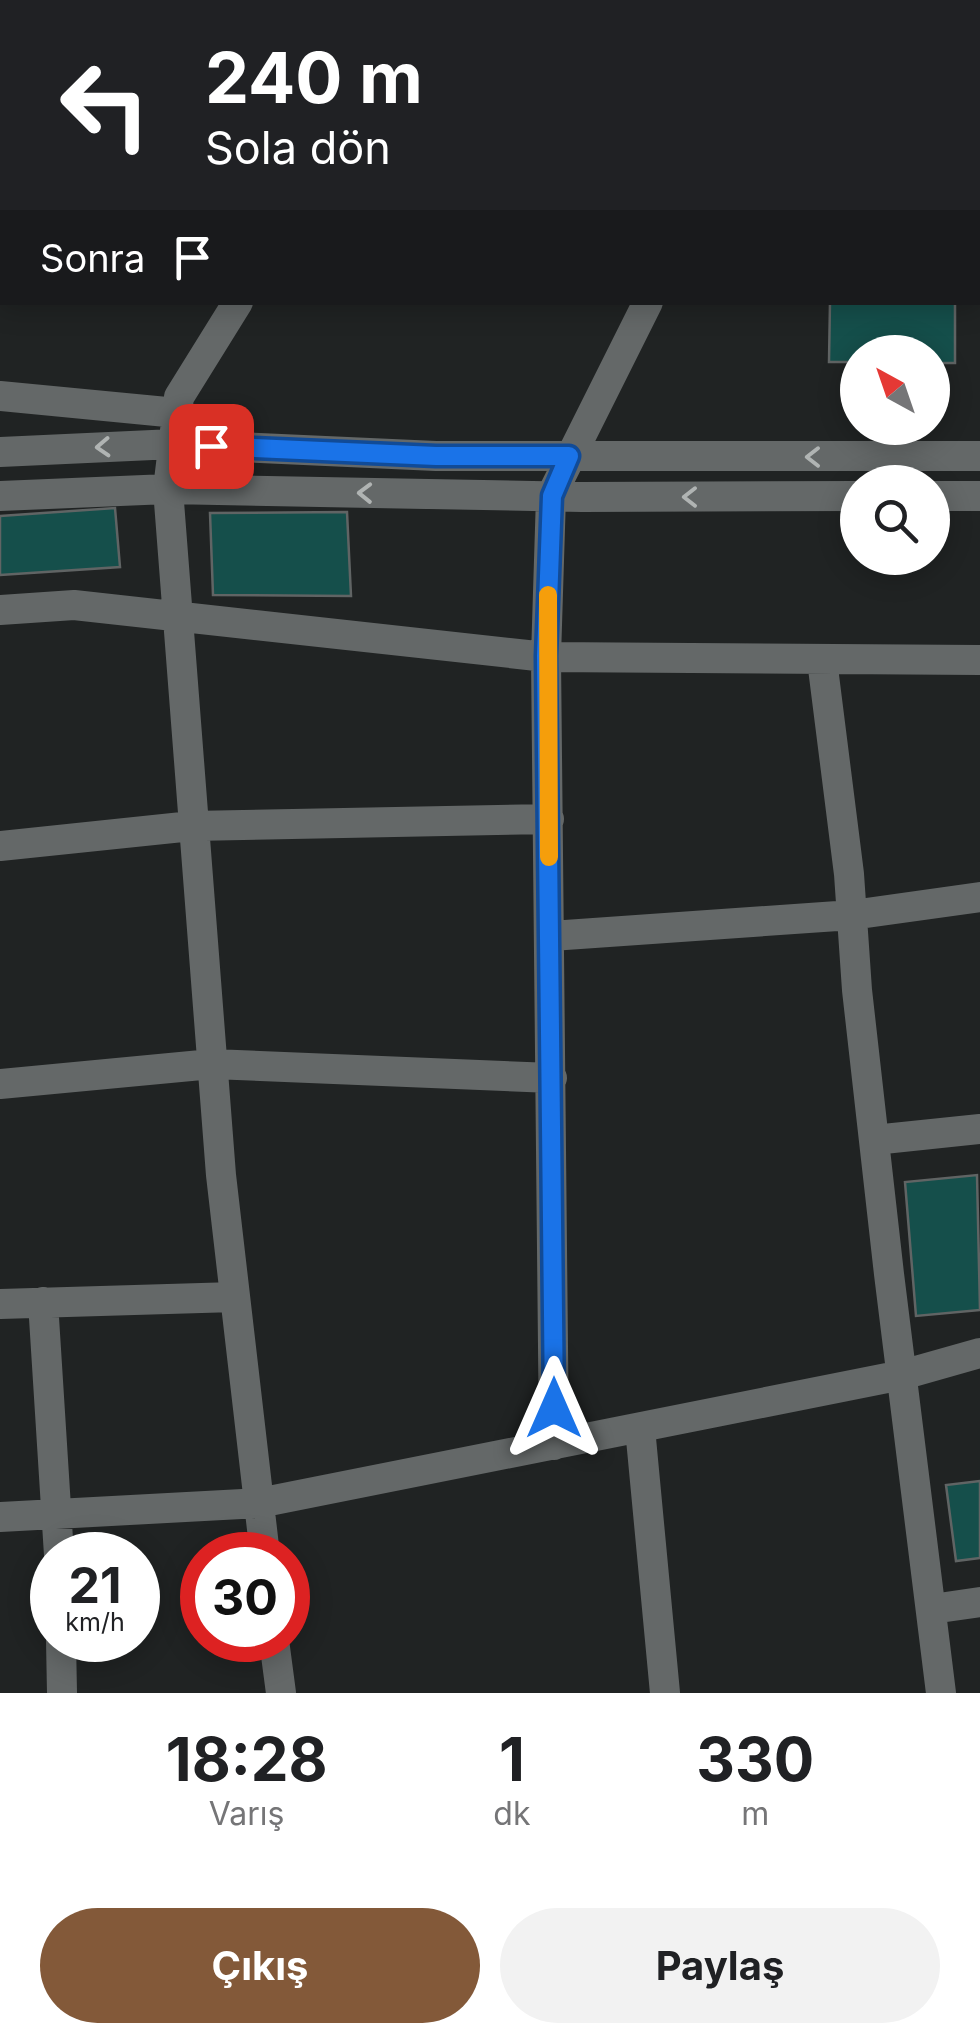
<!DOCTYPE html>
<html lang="tr">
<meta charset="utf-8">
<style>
body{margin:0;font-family:Inter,sans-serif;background:#f2f2f2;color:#202124;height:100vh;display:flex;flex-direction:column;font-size:38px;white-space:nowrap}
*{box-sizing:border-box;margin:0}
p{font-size:32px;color:#757577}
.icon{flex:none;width:55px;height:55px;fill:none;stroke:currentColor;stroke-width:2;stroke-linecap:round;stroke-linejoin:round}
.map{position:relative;height:1693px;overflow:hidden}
.panel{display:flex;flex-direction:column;background:#fff;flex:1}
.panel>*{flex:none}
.banner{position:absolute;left:0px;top:0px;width:980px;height:305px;box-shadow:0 5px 25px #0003;background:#202124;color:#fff;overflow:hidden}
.needle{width:65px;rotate:320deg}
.buttons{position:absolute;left:840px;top:335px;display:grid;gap:20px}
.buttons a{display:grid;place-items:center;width:110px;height:110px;border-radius:50%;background:#fff;box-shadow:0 5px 25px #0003;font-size:50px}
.speed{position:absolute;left:30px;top:1532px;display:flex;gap:20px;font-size:50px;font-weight:700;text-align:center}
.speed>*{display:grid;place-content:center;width:130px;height:130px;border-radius:50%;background:#fff;box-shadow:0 5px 25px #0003;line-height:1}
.speed small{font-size:25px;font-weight:400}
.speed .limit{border:15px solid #d22;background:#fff;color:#111}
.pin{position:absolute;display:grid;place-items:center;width:85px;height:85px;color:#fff;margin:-42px;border-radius:20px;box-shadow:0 5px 15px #0006}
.me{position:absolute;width:110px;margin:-55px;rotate:0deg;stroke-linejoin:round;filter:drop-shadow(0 0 8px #0008)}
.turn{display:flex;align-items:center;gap:35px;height:210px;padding:0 40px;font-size:45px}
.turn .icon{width:130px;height:130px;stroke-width:2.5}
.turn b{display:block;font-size:70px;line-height:85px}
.then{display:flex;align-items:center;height:95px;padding:0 40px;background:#0003;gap:20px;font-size:38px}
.eta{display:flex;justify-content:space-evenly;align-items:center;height:170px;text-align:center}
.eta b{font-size:60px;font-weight:700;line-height:70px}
.primary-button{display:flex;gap:20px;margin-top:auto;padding:20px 40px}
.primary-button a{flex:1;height:115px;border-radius:60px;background:#835939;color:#fff;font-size:40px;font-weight:700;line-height:115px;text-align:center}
.primary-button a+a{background:#f2f2f2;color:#202124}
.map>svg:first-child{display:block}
.building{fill:#154f4b;stroke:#606464;stroke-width:2.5}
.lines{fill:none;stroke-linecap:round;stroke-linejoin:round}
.minor{stroke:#646868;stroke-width:30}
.oneway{stroke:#b0b4b3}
.route-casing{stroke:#114b97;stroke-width:25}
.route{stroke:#1a73e8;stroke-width:18}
.slow{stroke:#f59e0b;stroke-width:18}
</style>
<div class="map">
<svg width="980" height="1693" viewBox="0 0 980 1693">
<rect width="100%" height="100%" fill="#202323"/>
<path class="building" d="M 830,302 L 955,302 L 955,363 L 932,363 L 932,352 L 858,352 L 858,362 L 829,362 Z
M 115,508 L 120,567 L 0,575 L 0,516 Z
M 347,512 L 351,596 L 213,595 L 210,513 Z
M 977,1175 L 980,1310 L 916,1316 L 905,1182 Z
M 980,1481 L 980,1558 L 956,1561 L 946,1485 Z"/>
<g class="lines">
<path class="minor" d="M 40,0 L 45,2
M 126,2 L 128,0
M 433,2 L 435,0
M 803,2 L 804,0
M 978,175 L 980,170
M 978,250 L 980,250
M 238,302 L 179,397 L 168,489 L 221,1175 L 265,1555
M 0,396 L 177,413
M 0,452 L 174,444 L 436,456 L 980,456
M 0,496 L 168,489 L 582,497 L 858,496
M 932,496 L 980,496
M 0,610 L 74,605 L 546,657 L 980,660
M 822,660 L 849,874 L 857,990 L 889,1274 L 941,1693
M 0,846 L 192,826 L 549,819
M 551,936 L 852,915 L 980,897
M 0,1084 L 212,1064 L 552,1078
M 874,1140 L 980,1129
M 43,1302 L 59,1555
M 0,1304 L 235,1297
M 640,1428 L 665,1693
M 554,1445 L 546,657 L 551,496 L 648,302
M 0,1517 L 259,1503 L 902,1375 L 980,1353
M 932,1609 L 980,1602
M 61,1640 L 62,1693
M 274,1640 L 281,1693"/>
</g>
<defs><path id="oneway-chevron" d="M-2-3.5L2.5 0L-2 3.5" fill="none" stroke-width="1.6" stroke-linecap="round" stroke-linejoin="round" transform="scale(2.5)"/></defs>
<g class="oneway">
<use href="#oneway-chevron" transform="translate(103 447) rotate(177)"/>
<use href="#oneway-chevron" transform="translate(813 457) rotate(180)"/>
<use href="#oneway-chevron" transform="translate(365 493) rotate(-179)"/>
<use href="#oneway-chevron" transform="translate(690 497) rotate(180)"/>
</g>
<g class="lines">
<defs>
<path id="route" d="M 211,446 L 436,456 L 569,456 L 552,496 L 546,656 L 554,1408"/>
</defs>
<use href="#route" class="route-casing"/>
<use href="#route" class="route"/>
<path class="slow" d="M 548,595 L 549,857"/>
</g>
</svg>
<div class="buttons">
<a><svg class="needle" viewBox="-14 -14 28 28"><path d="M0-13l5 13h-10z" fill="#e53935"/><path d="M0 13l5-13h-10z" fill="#757577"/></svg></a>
<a><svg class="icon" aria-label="search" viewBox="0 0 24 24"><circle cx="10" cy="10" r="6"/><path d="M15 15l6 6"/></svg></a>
</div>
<div class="speed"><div>21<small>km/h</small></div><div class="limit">30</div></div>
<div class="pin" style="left:211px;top:446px;background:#d93025"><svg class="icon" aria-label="arrive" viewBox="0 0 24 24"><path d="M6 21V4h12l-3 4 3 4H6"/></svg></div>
<svg class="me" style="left:554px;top:1408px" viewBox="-20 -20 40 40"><path d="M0-17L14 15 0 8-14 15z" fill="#1a73e8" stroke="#fff" stroke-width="4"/></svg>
<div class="banner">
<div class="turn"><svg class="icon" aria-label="left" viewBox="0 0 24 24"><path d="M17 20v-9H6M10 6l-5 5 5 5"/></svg><div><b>240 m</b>Sola dön</div></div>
<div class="then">Sonra<svg class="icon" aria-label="arrive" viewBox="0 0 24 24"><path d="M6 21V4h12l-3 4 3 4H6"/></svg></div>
</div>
</div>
<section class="panel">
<div class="eta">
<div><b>18:28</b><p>Varış</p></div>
<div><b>1</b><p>dk</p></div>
<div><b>330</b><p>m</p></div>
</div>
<div class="primary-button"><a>Çıkış</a><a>Paylaş</a></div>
</section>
